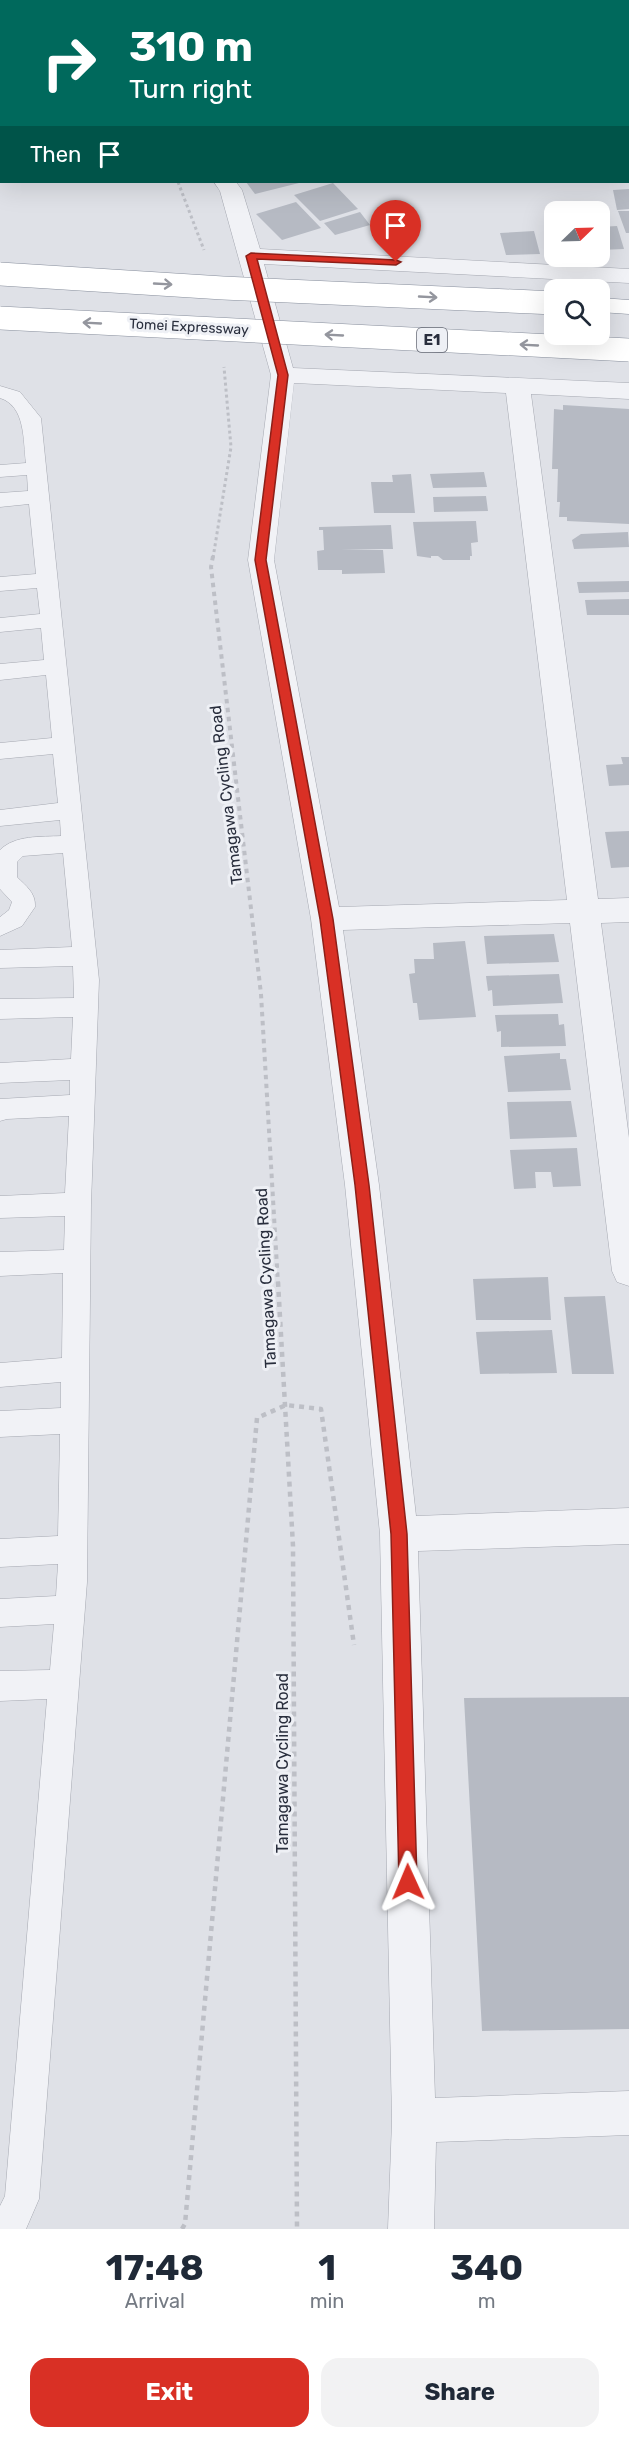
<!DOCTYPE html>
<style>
body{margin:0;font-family:Rubik,sans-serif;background:#f2f2f3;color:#1f2937;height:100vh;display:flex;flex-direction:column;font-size:22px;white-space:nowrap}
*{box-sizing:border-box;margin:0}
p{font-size:20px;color:#747a83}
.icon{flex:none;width:33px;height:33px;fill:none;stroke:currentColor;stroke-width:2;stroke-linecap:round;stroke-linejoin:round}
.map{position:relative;height:2229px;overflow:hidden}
.details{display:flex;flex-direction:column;background:#fff;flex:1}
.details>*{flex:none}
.hud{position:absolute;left:0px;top:0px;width:630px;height:183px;box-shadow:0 6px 24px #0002;background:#00695c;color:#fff;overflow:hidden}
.needle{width:39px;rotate:67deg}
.fabs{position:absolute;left:544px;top:201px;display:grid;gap:12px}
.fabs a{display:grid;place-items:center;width:66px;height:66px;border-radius:12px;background:#fff;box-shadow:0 6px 24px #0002;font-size:30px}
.pin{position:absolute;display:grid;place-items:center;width:51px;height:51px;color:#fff;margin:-62px -26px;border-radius:50% 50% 50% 0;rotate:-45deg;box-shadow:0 0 6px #0007}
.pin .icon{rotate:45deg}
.me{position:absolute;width:66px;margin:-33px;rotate:359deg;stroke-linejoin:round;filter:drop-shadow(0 0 4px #0008)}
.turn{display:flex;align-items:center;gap:21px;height:126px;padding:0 30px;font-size:27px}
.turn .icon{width:78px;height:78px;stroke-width:2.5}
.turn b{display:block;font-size:42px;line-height:51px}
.then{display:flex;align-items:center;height:57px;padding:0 30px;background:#0003;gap:12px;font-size:22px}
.eta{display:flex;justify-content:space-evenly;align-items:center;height:102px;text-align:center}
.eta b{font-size:36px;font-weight:700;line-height:42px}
.action{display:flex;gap:12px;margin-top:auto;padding:12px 30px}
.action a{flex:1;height:69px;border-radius:18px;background:#d93025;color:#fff;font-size:24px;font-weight:700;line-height:69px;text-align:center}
.action a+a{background:#f2f2f3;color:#1f2937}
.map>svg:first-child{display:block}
.building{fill:#b6bac3}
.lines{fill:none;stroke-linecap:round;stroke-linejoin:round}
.lane-casing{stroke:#a5a8b1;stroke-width:1}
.street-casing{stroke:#a5a8b1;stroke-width:1}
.highway-casing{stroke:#878e9c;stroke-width:1}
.path-far2{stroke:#bdbfc6;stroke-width:3;stroke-dasharray:3 3;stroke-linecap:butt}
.path-far1{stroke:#bdbfc6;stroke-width:4;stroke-dasharray:4.5 4.5;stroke-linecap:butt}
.path{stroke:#bdbfc6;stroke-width:4.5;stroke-dasharray:5 5;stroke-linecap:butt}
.lane{fill:#f1f2f6;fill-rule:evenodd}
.street{fill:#f1f2f6;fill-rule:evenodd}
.highway{fill:#fff;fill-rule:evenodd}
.highway-bridge-casing{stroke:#878e9c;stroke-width:24;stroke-linecap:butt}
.highway-bridge{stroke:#fff;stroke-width:23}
.oneway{stroke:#94969e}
.route{fill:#d93025;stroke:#8d1f18;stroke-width:1.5}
.labels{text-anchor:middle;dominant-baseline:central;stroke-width:6;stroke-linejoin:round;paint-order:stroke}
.far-street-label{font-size:14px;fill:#292e3d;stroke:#eef0f5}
.shield{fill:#eef0f5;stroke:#646874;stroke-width:1.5}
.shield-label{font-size:15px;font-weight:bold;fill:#292e3d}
.street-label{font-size:16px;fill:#292e3d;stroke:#eef0f5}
</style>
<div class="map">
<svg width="629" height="2229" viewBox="0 0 629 2229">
<rect width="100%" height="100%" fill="#dfe1e7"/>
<path class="building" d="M 246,182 L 303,182 L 255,194 Z
M 333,183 L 358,209 L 320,221 L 294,195 Z
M 629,189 L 629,209 L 617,210 L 613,190 Z
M 296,202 L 321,228 L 282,240 L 256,214 Z
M 618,211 L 629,211 L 629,233 L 626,233 Z
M 360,212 L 370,225 L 335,235 L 324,223 Z
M 617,226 L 624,249 L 600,250 L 600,227 Z
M 534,231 L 540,254 L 506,255 L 500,233 Z
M 544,231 L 555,231 L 555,253 L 550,254 Z
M 563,405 L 629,409 L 629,524 L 567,521 L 567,517 L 559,517 L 560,502 L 557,502 L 558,469 L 552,469 L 554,409 L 563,410 Z
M 484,472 L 487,487 L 433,488 L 430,474 Z
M 411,474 L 415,513 L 374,513 L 371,482 L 393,482 L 392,475 Z
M 486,496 L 488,511 L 434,512 L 433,497 Z
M 476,521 L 478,542 L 471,543 L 472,556 L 470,556 L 470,560 L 443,560 L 438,556 L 431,556 L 431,558 L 417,556 L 413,522 Z
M 391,525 L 393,549 L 341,549 L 383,550 L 385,573 L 342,574 L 342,570 L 318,570 L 317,551 L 324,550 L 323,530 L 319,530 L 319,527 Z
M 628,532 L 629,547 L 574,549 L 572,540 L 581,534 Z
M 629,581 L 629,592 L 579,593 L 577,582 Z
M 629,599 L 629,615 L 587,615 L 585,600 Z
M 621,757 L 629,757 L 629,785 L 609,786 L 606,765 L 623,764 Z
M 629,831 L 629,867 L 611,868 L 605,832 Z
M 554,934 L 559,962 L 487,964 L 484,936 Z
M 465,941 L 476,1017 L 419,1020 L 417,1003 L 413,1003 L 409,974 L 415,973 L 414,959 L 434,959 L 433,943 Z
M 559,974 L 563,1003 L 493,1006 L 492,990 L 488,991 L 486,976 Z
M 558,1014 L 559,1025 L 564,1024 L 566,1046 L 501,1047 L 501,1031 L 497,1032 L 495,1015 Z
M 560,1053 L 560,1059 L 566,1059 L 571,1090 L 508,1092 L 504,1056 Z
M 571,1101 L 577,1137 L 510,1139 L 507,1102 Z
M 577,1148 L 581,1186 L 553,1187 L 551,1172 L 535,1172 L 536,1188 L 514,1189 L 510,1150 Z
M 548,1277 L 551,1320 L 476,1320 L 473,1279 Z
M 605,1296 L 614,1374 L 572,1374 L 564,1297 Z
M 552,1330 L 557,1373 L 480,1374 L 476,1332 Z
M 629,1697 L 629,2029 L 482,2031 L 464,1698 Z"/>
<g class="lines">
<defs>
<path id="lane" d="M 47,0 L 64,0 L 65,2 L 48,2 Z
M 0,386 L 20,392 L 41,418 L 99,980 L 91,1204 L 87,1582 L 39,2199 L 26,2229 L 0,2229 L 0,2206 L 5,2196 L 47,1699 L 0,1701 L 0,1671 L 50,1670 L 54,1624 L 0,1627 L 0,1599 L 56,1596 L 58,1564 L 0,1567 L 0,1539 L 58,1536 L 60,1434 L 0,1437 L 0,1411 L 61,1408 L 61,1382 L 0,1387 L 0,1363 L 62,1358 L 63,1273 L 0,1276 L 0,1252 L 64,1250 L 65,1216 L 0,1218 L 0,1196 L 65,1193 L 69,1116 L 7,1119 L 0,1121 L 0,1099 L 70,1095 L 70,1080 L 0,1083 L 0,1063 L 71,1059 L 73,1017 L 0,1019 L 0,999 L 74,998 L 73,966 L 0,968 L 0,950 L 72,947 L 63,853 L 23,856 L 17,862 L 17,877 C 26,886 36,893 35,907 L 22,926 L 0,936 L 0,917 L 9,910 L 12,902 L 0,889 L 0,850 C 15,835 41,837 61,836 L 60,820 L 0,826 L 0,810 L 58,803 L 53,754 L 0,759 L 0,743 L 52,738 L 46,675 L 0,680 L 0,664 L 44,660 L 41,628 L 0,632 L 0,618 L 40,614 L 37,588 L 0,591 L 0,577 L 36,574 L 29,504 L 0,507 L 0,493 L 28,491 L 27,475 L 0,477 L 0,465 L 26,463 C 23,441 26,406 0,398 Z"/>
<path id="street" d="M 124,0 L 144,0 L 145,2 L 124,2 Z
M 471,0 L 491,0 L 491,2 L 471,2 Z
M 628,46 L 629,46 L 629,58 L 628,58 Z
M 214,182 L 236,182 L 242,190 L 260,249 L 629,269 L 629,283 L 264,264 L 293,368 L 629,383 L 629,399 L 531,394 L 598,899 L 629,898 L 629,922 L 601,923 L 629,1138 L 629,1286 L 617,1282 L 612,1271 L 570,923 L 343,930 L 379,1185 L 416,1516 L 629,1508 L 629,1544 L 418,1551 L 435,2098 L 629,2091 L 629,2135 L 436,2142 L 434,2229 L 388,2229 L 392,2121 L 380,1534 L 345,1185 L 311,919 L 248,560 L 271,375 L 220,191 ZM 294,383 L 506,393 L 567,900 L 339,907 L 274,560 Z"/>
<path id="highway" d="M 600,298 L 629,300 L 629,314 L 600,312 Z"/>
</defs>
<use href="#lane" class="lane-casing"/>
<use href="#street" class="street-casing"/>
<use href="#highway" class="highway-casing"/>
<path class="path-far2" d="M 178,182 L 204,250
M 213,558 L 231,447 L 224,367"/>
<path class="path-far1" d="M 213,556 L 211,567 L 261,994 L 278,1284"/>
<path class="path" d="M 278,1282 L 293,1546 L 297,2229
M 182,2229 L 185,2224 L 257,1418 L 286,1405 L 321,1409 L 354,1645"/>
<use href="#lane" class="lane"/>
<use href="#street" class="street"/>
<use href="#highway" class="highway"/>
<defs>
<path id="highway-bridge" d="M 0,274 L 223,288 L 555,303
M 0,318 L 629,350"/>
</defs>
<use href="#highway-bridge" class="highway-bridge-casing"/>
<use href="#highway-bridge" class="highway-bridge"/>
</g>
<defs><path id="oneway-shaft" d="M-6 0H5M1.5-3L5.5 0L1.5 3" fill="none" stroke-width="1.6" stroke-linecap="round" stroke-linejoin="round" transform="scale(1.5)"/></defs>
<g class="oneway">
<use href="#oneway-shaft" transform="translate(163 284) rotate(3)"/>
<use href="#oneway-shaft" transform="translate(428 297) rotate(3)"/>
<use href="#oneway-shaft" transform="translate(92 323) rotate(-177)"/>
<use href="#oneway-shaft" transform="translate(334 335) rotate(-177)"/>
<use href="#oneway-shaft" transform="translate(529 345) rotate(-177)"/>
</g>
<path class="route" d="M 251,253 L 396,260 L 401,262 L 396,265 L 257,259 L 288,375 L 266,560 L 333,919 L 369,1185 L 407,1534 L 417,1882 L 414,1888 L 408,1891 L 402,1888 L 399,1882 L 391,1534 L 355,1185 L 320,919 L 255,560 L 278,375 L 246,256 Z"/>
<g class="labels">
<g class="far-street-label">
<text transform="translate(189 327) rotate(3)">Tomei Expressway</text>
</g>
<rect class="shield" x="417" y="328" width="30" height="24" rx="4.5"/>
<g class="shield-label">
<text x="432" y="340">E1</text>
</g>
<g class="street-label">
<text transform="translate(226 795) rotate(-97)">Tamagawa Cycling Road</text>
<text transform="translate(266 1278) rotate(-93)">Tamagawa Cycling Road</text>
<text transform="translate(282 1763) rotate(-90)">Tamagawa Cycling Road</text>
</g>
</g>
</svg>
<div class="fabs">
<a><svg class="needle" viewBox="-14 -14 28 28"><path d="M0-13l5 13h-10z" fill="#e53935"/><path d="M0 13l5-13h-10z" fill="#747a83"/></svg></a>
<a><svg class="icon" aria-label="search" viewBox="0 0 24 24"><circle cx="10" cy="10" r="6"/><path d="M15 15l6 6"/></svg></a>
</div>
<div class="pin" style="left:396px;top:262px;background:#d93025"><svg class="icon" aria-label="arrive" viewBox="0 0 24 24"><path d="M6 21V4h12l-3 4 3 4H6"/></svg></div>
<svg class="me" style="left:408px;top:1882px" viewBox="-20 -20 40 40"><path d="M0-17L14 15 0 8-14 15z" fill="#d93025" stroke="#fff" stroke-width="4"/></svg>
<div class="hud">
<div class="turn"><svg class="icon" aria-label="right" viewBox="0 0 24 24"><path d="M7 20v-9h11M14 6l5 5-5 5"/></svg><div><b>310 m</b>Turn right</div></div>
<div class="then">Then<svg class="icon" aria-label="arrive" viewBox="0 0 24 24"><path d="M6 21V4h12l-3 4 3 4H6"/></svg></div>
</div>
</div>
<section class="details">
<div class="eta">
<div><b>17:48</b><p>Arrival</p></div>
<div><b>1</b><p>min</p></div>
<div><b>340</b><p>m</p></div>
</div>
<div class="action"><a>Exit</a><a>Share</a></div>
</section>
